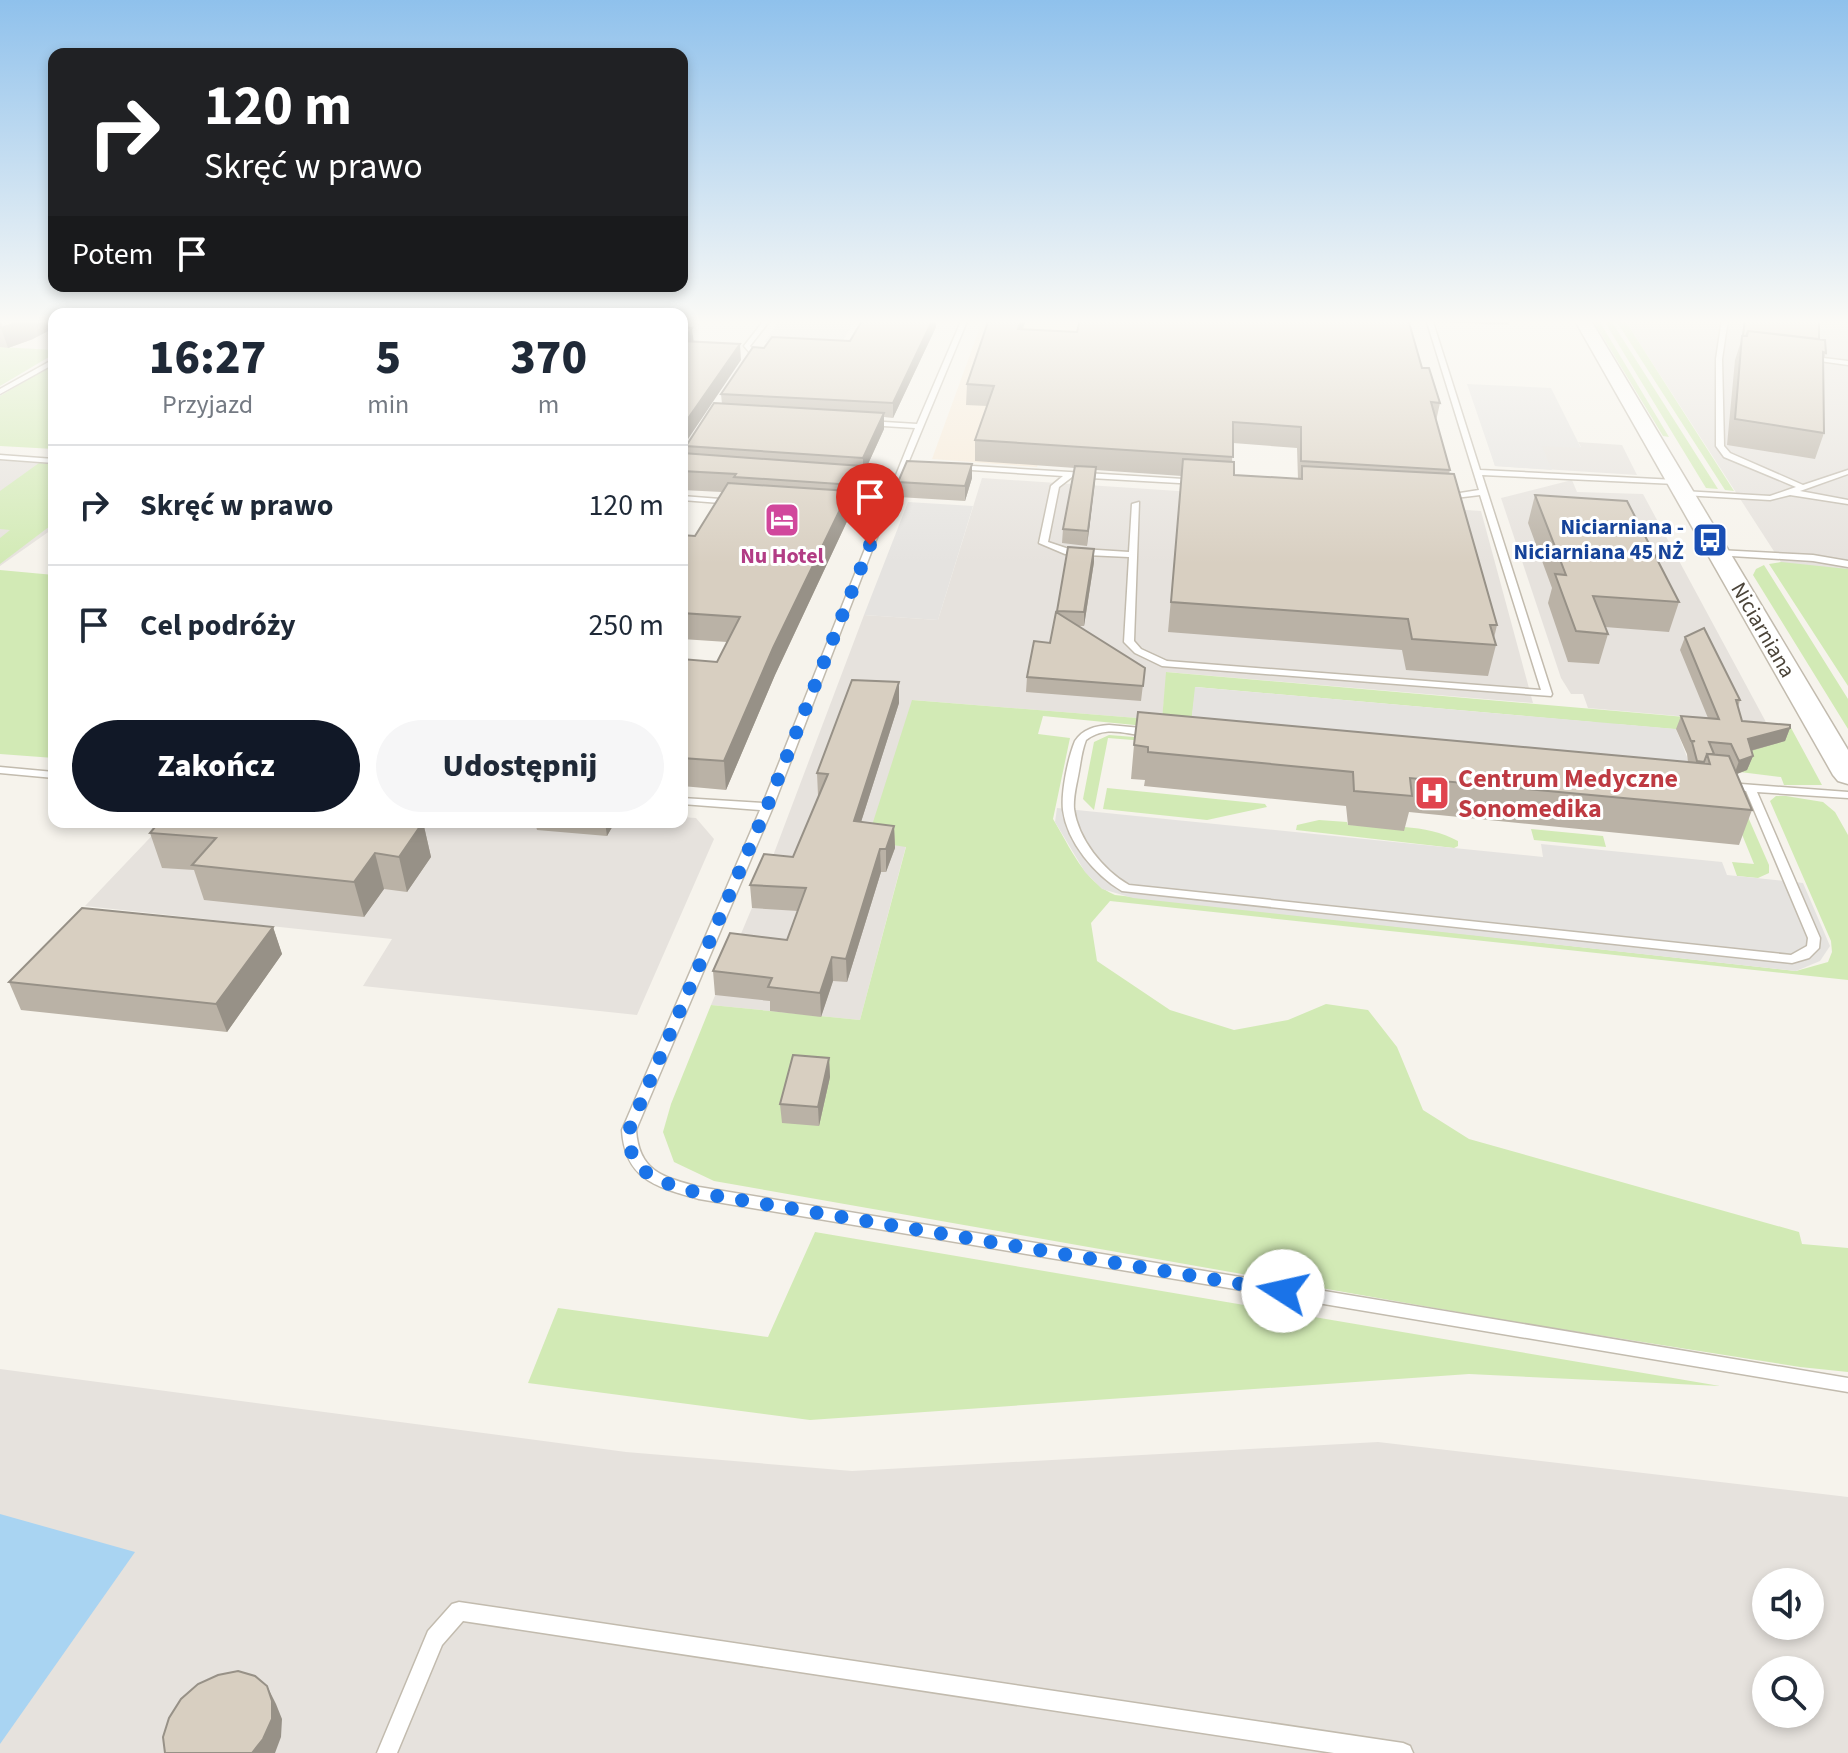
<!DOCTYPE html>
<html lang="pl">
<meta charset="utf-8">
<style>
body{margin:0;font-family:"Source Sans 3",sans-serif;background:#f6f6f7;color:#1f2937;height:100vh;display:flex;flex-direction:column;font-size:30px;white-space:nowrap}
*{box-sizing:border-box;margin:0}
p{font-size:26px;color:#747a83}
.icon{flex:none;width:44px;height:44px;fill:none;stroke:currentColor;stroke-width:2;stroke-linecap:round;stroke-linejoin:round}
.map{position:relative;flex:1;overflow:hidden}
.details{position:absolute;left:48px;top:308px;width:640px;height:520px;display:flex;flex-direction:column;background:#fff;border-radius:16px;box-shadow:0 4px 12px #0003}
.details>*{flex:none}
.top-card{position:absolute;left:48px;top:48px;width:640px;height:244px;border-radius:16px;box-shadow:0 4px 12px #0003;background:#202124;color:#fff;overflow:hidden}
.controls{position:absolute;left:1752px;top:1568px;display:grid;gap:16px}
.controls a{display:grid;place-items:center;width:72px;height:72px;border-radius:50%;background:#fff;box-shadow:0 4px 12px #0003;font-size:40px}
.pin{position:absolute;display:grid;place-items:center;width:68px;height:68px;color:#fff;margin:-82px -34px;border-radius:50% 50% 50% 0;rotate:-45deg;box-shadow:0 0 8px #0007}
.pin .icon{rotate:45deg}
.me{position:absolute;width:88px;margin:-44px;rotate:280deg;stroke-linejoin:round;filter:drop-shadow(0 0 6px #0008)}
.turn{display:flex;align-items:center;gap:28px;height:168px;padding:0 24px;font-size:36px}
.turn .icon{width:104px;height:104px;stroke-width:2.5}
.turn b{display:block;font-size:56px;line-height:68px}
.then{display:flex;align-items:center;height:76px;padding:0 24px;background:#0003;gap:16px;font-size:30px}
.eta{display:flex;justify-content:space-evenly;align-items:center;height:136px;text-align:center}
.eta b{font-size:48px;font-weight:800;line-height:56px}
.primary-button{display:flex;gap:16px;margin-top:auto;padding:16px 24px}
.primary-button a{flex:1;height:92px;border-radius:48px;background:#111827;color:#fff;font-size:32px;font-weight:800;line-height:92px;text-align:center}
.primary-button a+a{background:#f6f6f7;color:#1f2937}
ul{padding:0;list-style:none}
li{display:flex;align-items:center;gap:24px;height:120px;padding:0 24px;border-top:2px solid #e0e1e3}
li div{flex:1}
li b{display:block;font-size:30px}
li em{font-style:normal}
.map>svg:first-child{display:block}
.commercial{fill:#f7ead8}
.industrial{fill:#e6e2dd;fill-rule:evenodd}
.green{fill:#d2eab5}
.parking{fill:#e5e3e0}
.water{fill:#a9d4f2}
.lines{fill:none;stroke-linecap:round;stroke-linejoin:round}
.service-casing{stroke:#c2bbae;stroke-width:3}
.tertiary-casing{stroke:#c2bbae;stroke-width:3}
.service{fill:#fff;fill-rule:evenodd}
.tertiary{fill:#fff;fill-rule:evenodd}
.wall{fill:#bab2a6;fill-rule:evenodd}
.shaded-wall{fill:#979187}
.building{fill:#d8cfc1;stroke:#979187;stroke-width:2}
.route{stroke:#1a73e8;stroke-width:14;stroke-dasharray:0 25.2}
.labels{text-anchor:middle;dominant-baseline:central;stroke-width:6;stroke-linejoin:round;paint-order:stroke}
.far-transit-label{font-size:22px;font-weight:bold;fill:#164399;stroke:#fff;text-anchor:end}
.far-hotel-label{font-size:22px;font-weight:bold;fill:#b23c85;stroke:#fff}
.far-street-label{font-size:22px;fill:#4b4439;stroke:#fff}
.health-label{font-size:26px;font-weight:bold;fill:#be3a42;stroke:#fff;text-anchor:start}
</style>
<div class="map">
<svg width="1848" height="1753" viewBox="0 0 1848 1753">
<rect width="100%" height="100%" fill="#f6f3ec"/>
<path class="commercial" d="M 983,319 L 1079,319 L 1037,467 L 932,459 Z"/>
<path class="industrial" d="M 1624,319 L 1848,319 L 1848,669 L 1777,556 Z
M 1578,442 L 1622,445 L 1637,475 L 1495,466 L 1488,443 L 1581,447 Z
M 0,460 L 54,464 L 54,528 L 0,566 Z
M 982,478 L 1481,511 L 1533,703 L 1167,672 L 1162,720 L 913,700 L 868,842 L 906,846 L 860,1020 L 711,1005 L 765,877 L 864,615 L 938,620 Z
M 1572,480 L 1577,492 L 1643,494 L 1767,724 L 1588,708 L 1583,694 L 1571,694 L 1561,678 L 1501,498 Z
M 682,817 L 696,818 L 714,839 L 637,1015 L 363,986 L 392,939 L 85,906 L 165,822 L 682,822 Z
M 0,1369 L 626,1452 L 852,1471 L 1378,1442 L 1848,1497 L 1848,1753 L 0,1753 ZM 1766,1582 L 1810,1582 L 1810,1626 L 1766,1626 ZM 1766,1670 L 1810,1670 L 1810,1714 L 1766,1714 Z"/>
<path class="green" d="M 1592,319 L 1598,319 L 1669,437 L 1663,436 Z
M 1603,319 L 1610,319 L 1718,489 L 1706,488 Z
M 1615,319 L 1624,319 L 1734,491 L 1725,490 Z
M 0,347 L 54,350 L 54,354 L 0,386 Z
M 54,364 L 54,449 L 0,446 L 0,396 Z
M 39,463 L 54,464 L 54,523 L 0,564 L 0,538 L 10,530 L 0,529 L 0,491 Z
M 1781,562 L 1848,569 L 1848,686 L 1769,564 Z
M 1764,565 L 1848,699 L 1848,729 L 1753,575 L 1756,569 Z
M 0,570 L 54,575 L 54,758 L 0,754 Z
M 1166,672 L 1790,726 L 1822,785 L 1784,785 L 1781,777 L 1708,768 L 1696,731 L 1616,724 L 1597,734 L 1593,722 L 1196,687 L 1191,724 L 1155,727 L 1043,716 L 1038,734 L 1070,738 L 1053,819 C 1070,847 1084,882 1115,895 L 1796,971 L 1828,962 L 1832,952 L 1831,941 L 1770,801 L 1776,796 L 1786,796 L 1823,802 L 1835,812 L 1848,835 L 1848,980 L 1110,901 L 1091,923 L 1097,961 L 1170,1010 L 1234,1030 L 1288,1020 L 1326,1004 L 1368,1010 L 1397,1047 L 1423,1110 L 1469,1139 L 1799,1232 L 1802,1244 L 1848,1248 L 1848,1372 L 1800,1367 L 1503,1320 L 714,1181 L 674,1162 L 663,1132 L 671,1104 L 711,1005 L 860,1020 L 906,847 L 867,841 L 912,700 L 1162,720 Z
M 1109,735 L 1146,738 L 1145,741 L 1108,738 L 1094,810 L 1083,799 L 1094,742 Z
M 1107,788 L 1265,804 L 1267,807 L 1207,820 L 1103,809 Z
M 1728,800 L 1741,801 L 1769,865 L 1769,873 L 1758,878 L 1737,876 L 1732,862 L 1754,864 Z
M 1319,820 L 1347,822 L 1348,825 C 1384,827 1426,823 1458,841 L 1458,846 L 1454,848 L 1296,830 L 1297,825 Z
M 1531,829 L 1603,836 L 1606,847 L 1534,840 Z
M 815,1232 L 1720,1386 L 1469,1374 L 810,1420 L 528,1383 L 558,1308 L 768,1337 Z"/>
<path class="parking" d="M 781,319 L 839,319 L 855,320 L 840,346 L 764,342 Z
M 1467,384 L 1551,388 L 1581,448 L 1542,446 L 1552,470 L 1495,466 Z
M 908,502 L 973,506 L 938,620 L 864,615 Z
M 1195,687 L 1676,729 L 1700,790 L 1189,741 Z
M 1057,808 L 1543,857 L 1541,844 L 1722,862 L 1727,875 L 1803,883 L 1830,946 L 1820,961 L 1796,971 L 1133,898 L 1102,889 L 1085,872 L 1055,822 Z"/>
<path class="water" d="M 0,1514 L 135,1552 L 0,1744 Z"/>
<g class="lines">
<defs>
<path id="service" d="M 765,319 L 771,319 L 750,346 L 756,353 L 748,364 L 744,364 L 743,363 L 750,353 L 744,346 Z
M 962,319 L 968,319 L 874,545 L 773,807 L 636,1130 C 639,1172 663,1177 699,1187 L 1848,1378 L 1848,1392 L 699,1199 C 657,1187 625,1180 622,1130 L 760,810 L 682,804 L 682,798 L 763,803 L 879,514 L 835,511 L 831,509 L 835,507 L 881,509 L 892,484 L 847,481 L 843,479 L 847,477 L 894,480 L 915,428 L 868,425 L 864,423 L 868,421 L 917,424 Z
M 1426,319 L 1432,319 L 1480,470 L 1676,480 L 1680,482 L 1676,484 L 1482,475 L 1552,694 L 1551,696 L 1162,666 L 1135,653 L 1124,642 L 1129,557 L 1065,554 L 1039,543 L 1051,486 L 1063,476 L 956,469 L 952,467 L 956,465 L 1200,480 L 1200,484 L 1197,484 L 1072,477 L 1059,487 L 1048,542 L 1066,548 L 1129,552 L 1132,504 L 1139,502 L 1134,641 L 1141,649 L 1167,661 L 1541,690 L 1480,495 L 1447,499 L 1443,497 L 1447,495 L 1479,490 Z
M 1722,319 L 1728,319 L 1722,359 L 1724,446 L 1730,453 L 1803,485 L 1848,470 L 1848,474 L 1800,491 L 1848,500 L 1848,504 L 1790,495 L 1770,500 L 1683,495 L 1679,493 L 1683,491 L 1770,496 L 1796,487 L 1724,457 L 1716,446 L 1716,359 Z
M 1807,356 L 1848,361 L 1848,365 L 1805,359 L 1805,357 Z
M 54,359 L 54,364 L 0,394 L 0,389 Z
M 0,455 L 54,459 L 54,463 L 0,459 Z
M 682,496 L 733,500 L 737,502 L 733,504 L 682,500 Z
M 1718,550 L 1813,555 L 1848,561 L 1848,567 L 1813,561 L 1715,555 L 1714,553 Z
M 1109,725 L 1152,729 L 1157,732 C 1139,743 1112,720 1086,740 C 1082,750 1081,760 1079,771 C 1077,783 1073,796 1074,809 C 1078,839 1103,870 1129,885 L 1791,955 L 1807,946 L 1808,938 L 1746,791 L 1728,789 L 1722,786 L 1728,783 L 1848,792 L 1848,798 L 1757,792 L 1820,938 L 1819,948 L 1809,958 L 1792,963 L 1122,891 C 1095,875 1067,842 1063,810 C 1061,792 1068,758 1075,741 C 1083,729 1095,726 1109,725 Z
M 0,767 L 54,772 L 54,778 L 0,773 Z
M 459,1602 L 1403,1743 L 1410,1746 L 1413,1753 L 1334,1753 L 463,1621 L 442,1645 L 397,1753 L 377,1753 L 428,1631 L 452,1604 Z"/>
<path id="tertiary" d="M 1574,319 L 1590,319 L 1848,750 L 1848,784 L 1838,781 L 1833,775 Z"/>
</defs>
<use href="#service" class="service-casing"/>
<use href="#tertiary" class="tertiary-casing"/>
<use href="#service" class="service"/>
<use href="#tertiary" class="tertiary"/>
</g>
<path class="wall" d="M 0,319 L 33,339 L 8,348 L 0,347 Z
M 863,319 L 936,319 L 936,327 L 893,418 L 884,417 L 884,429 L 863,475 L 862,475 L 862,485 L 854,504 L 849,504 L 850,515 L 775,675 L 726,790 L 682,786 L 682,659 L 717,662 L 727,642 L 682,639 L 682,535 L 695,536 L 722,492 L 682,490 L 682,453 L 687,453 L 686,446 L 722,404 L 721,394 L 764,348 L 850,341 Z
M 989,319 L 1026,319 L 1023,329 L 1077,332 L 1080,319 L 1424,319 L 1424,321 L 1409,321 L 1422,368 L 1440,403 L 1436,421 L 1450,470 L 1449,474 L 1497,625 L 1494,638 L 1496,645 L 1488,676 L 1406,670 L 1402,650 L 1168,632 L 1182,476 L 1096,470 L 1087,546 L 1062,543 L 1063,529 L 1075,468 L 975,461 L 975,440 L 987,406 L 966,405 L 967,384 ZM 1233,443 L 1297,448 L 1298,479 L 1234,475 L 1232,462 Z
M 1434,319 L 1510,319 L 1508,325 L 1436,322 Z
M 1744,319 L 1819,319 L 1819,339 L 1826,353 L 1823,361 L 1824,433 L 1815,459 L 1727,445 L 1735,360 L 1742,338 Z
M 972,464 L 972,478 L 965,501 L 898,497 L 898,482 Z
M 1535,495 L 1679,602 L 1669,632 L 1605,627 L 1608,634 L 1599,664 L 1568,662 L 1548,603 L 1552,588 L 1528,523 Z
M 1094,562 L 1084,626 L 1078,626 L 1145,668 L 1141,701 L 1026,692 L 1027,677 L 1050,643 L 1057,611 Z
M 1685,637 L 1740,700 L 1738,707 L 1742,721 L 1790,728 L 1785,741 L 1751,751 L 1753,756 L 1747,770 L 1737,774 L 1752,810 L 1739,845 L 1409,812 L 1404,831 L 1348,825 L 1346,806 L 1144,786 L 1145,780 L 1131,779 L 1134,745 L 1688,762 L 1687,754 L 1676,729 L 1681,716 L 1708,718 L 1680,650 Z
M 899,682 L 899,703 L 861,822 L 894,826 L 895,848 L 886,872 L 881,872 L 847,982 L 833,981 L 821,1017 L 770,1011 L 770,1001 L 715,995 L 713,971 L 787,940 L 798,911 L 752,908 L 750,885 L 793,857 L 820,795 L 818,795 L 817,773 Z
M 423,822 L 431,857 L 407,892 L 384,889 L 364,917 L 204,900 L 194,870 L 162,868 L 150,833 Z
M 535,822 L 615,822 L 607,836 L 537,830 Z
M 273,927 L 282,954 L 227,1032 L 21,1010 L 9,982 Z
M 829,1058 L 830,1077 L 819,1126 L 782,1123 L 780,1104 Z"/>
<path class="shaded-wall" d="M 27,319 L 54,319 L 54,328 L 33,339 L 8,348 L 1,328 Z
M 932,319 L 936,319 L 936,327 L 893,418 L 893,403 Z
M 1021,319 L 1026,319 L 1017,348 L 1018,329 Z
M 692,328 L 694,344 L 683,341 Z
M 740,344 L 741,360 L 682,448 L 682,427 Z
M 884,413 L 884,429 L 863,475 L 863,458 Z
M 972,464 L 972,478 L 965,501 L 965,486 Z
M 862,466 L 862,485 L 854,504 L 854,485 Z
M 1096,467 L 1095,481 L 1087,546 L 1088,531 Z
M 849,491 L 850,515 L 775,675 L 726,790 L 724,761 L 773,648 Z
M 1094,549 L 1094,562 L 1084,626 L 1084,612 Z
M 899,682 L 899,703 L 854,844 L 854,821 Z
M 1790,728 L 1785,741 L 1742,753 L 1748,739 Z
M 1753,756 L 1747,770 L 1734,775 L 1739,761 Z
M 423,822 L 431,857 L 407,892 L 399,857 Z
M 605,822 L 615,822 L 607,836 Z
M 894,826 L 895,848 L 886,872 L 886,849 Z
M 880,849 L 881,872 L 847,982 L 846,959 Z
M 375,853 L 384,889 L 364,917 L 354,882 Z
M 273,927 L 282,954 L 227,1032 L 216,1004 Z
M 832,957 L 833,981 L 821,1017 L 820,993 Z
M 829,1058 L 830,1077 L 819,1126 L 818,1107 Z
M 267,1686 L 276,1704 L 282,1719 L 281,1737 L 275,1753 L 252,1753 Z"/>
<path class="building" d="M 0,319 L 27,319 L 1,328 Z
M 863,319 L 933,319 L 893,403 L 721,394 L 753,347 L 764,348 L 772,337 L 850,341 Z
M 989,319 L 1021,319 L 1018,329 L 1077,332 L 1080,319 L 1408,319 L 1422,368 L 1429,368 L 1440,403 L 1431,402 L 1450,470 L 1301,461 L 1301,427 L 1233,422 L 1233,457 L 975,440 L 994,386 L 967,384 Z
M 1745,319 L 1819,319 L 1819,339 L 1748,331 L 1746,336 L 1743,336 Z
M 682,327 L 692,328 L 683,341 L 740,344 L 682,427 Z
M 1748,331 L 1825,340 L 1826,353 L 1823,352 L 1824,433 L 1735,419 L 1742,336 L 1747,336 Z
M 714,403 L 884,413 L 863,458 L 686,446 Z
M 682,453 L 862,466 L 854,485 L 734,477 L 736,474 L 682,471 Z
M 1183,459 L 1234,462 L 1234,475 L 1302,479 L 1302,466 L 1454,474 L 1497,625 L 1490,625 L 1496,645 L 1412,639 L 1408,619 L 1171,602 Z
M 907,461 L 972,464 L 965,486 L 898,482 Z
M 1075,466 L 1096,467 L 1088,531 L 1063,529 Z
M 728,483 L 849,491 L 773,648 L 724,761 L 682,758 L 682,659 L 717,662 L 740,617 L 682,613 L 682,535 L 695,536 Z
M 1535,495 L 1627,501 L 1679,602 L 1593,596 L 1608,634 L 1576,631 L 1555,574 L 1566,575 Z
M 1068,547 L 1094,549 L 1084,612 L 1057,611 Z
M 1056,612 L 1145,668 L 1143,686 L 1027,677 L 1034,641 L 1050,643 Z
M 1704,628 L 1740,700 L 1736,700 L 1742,721 L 1790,725 L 1790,728 L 1748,739 L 1753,756 L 1739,761 L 1731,744 L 1709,742 L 1714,754 L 1707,754 L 1704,762 L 1697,761 L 1692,742 L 1695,741 L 1691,741 L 1681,716 L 1719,719 L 1685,637 Z
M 852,680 L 899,682 L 854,821 L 894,826 L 886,849 L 880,849 L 846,959 L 832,957 L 820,993 L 768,987 L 772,978 L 713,971 L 730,933 L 787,940 L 806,888 L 750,885 L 764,854 L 793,857 L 828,774 L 817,773 Z
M 1138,712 L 1710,764 L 1707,754 L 1729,756 L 1752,810 L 1410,778 L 1412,796 L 1354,791 L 1353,772 L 1148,752 L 1148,747 L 1134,745 Z
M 159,822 L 423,822 L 399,857 L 375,853 L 354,882 L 192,865 L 216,838 L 150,833 Z
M 82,908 L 273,927 L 216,1004 L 9,982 Z
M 793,1055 L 829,1058 L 818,1107 L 780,1104 Z
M 238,1671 L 255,1676 L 267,1686 L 272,1701 L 272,1719 L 263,1739 L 252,1753 L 165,1753 L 163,1737 L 169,1718 L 181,1699 L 198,1684 L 218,1675 Z"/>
<linearGradient id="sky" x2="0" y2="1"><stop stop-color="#8fc1ec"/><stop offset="0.57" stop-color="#fbfaf6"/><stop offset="1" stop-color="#fbfaf6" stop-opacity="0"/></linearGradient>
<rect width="1848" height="564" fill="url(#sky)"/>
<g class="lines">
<path class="route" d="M 870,545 L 767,807 L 629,1130 C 626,1175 663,1183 699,1193 L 1283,1291"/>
</g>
<defs>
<symbol id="hotel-square" viewBox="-11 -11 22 22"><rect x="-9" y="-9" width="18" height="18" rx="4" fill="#d1479c" stroke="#fff"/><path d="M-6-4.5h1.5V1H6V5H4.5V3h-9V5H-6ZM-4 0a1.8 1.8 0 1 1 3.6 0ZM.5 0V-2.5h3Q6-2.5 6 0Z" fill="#fff"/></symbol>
<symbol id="bus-square" viewBox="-11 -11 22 22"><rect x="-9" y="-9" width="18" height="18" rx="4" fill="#1a4fb4" stroke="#fff"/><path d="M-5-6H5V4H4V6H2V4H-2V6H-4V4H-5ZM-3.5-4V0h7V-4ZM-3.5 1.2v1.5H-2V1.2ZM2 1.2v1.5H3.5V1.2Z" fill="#fff"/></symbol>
<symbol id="hospital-square" viewBox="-11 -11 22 22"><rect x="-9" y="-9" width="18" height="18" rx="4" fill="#e0444e" stroke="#fff"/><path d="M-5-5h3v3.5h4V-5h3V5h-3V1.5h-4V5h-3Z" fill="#fff"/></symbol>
</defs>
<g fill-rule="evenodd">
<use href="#hotel-square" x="762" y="500" width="40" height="40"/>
<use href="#bus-square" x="1690" y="520" width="40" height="40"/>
<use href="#hospital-square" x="1412" y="773" width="40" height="40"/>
</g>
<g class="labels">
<g class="far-transit-label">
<text x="1684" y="527">Niciarniana -<tspan x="1684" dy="25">Niciarniana 45 NŻ</tspan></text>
</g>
<g class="far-hotel-label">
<text x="782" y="556">Nu Hotel</text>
</g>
<g class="far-street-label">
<text transform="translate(1763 630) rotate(60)">Niciarniana</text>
</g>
<g class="health-label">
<text x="1458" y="778">Centrum Medyczne<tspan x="1458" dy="30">Sonomedika</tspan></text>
</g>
</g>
</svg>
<div class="controls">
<a><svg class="icon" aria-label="sound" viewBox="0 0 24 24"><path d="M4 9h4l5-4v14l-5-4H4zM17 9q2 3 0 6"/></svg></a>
<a><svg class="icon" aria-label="search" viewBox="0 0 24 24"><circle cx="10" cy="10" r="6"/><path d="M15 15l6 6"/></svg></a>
</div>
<div class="pin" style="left:870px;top:545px;background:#d93025"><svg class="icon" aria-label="arrive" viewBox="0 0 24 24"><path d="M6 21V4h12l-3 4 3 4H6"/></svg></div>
<svg class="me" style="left:1283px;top:1291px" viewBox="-20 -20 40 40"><circle r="19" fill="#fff"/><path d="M0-13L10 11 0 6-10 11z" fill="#1a73e8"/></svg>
<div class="top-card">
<div class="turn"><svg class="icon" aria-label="right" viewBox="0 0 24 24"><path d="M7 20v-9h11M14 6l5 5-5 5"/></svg><div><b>120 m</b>Skręć w prawo</div></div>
<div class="then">Potem<svg class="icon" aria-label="arrive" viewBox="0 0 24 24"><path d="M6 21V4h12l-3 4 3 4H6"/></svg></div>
</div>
<section class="details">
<div class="eta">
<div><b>16:27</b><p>Przyjazd</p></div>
<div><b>5</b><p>min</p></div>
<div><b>370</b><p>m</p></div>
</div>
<ul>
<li><svg class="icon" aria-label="right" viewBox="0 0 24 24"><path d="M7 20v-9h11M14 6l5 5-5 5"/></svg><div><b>Skręć w prawo</b></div><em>120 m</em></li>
<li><svg class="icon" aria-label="arrive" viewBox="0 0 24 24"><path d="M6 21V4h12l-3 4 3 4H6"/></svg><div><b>Cel podróży</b></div><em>250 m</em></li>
</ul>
<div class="primary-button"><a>Zakończ</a><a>Udostępnij</a></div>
</section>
</div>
